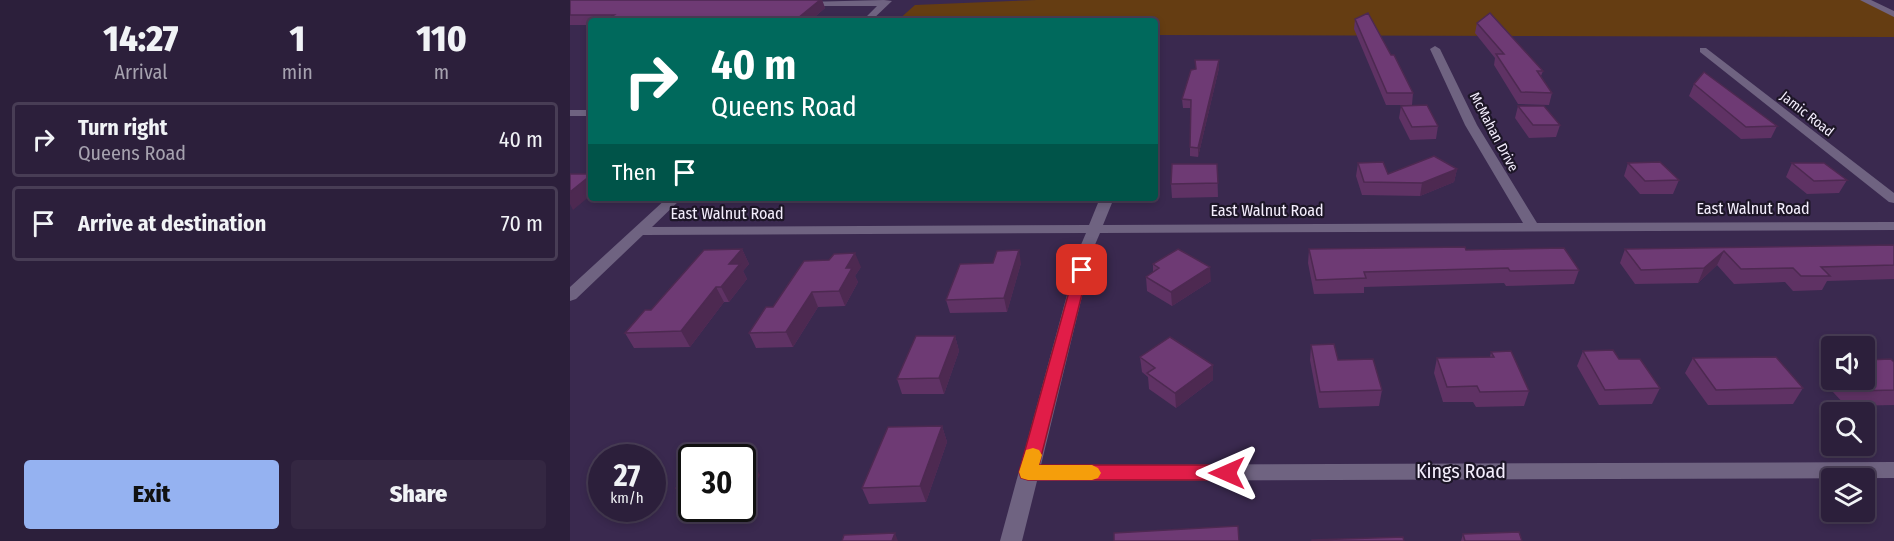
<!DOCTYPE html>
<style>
body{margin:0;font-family:"Fira Sans Condensed",sans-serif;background:#342742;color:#f1f3f6;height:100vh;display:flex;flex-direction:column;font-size:22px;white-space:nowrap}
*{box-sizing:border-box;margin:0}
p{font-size:20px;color:#a6a2af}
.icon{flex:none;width:33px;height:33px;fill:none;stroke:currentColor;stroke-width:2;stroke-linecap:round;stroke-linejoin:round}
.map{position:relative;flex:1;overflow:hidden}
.drawer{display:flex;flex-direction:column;background:#2c1f3b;width:570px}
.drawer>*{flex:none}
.hud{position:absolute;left:18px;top:18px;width:570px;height:183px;border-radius:6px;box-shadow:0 3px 9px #0003,0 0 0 2px #483d55;background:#00695c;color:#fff;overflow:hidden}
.buttons{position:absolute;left:1251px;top:336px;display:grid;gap:12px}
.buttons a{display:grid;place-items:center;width:54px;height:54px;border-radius:6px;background:#2c1f3b;box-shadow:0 3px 9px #0003,0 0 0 2px #483d55;font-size:30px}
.speed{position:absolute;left:18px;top:444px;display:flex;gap:12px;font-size:30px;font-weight:700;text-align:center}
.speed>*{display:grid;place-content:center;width:78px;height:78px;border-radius:50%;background:#2c1f3b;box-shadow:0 3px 9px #0003,0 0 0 2px #483d55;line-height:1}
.speed small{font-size:15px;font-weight:400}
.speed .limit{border:3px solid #111;border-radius:9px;background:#fff;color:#111}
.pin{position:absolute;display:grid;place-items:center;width:51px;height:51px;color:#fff;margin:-26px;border-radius:12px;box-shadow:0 3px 9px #0006}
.me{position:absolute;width:66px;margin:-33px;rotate:270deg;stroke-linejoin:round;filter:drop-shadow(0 0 4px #0008)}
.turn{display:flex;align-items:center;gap:21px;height:126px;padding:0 24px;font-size:27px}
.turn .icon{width:78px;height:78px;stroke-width:2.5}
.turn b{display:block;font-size:42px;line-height:51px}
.then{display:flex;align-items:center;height:57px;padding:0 24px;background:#0003;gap:12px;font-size:22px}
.eta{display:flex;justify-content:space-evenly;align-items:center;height:102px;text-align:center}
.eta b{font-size:36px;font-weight:800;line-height:42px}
.cta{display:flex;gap:12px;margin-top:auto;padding:12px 24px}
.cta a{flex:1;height:69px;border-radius:6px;background:#95b2f1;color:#111;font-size:24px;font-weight:800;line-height:69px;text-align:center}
.cta a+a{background:#342742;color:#f1f3f6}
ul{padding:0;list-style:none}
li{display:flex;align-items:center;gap:18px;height:75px;margin:0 12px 9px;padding:0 12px;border:3px solid #483d55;border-radius:6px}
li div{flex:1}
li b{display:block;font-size:22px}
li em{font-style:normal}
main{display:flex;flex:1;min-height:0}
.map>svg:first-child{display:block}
.green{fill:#653d12}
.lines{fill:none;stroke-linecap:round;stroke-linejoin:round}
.street{fill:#6f6381;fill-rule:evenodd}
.wall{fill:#5f3264}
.shaded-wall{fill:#4d2951}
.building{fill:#6e3a74;stroke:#4d2951;stroke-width:1.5}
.route{fill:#e11d48;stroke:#92132f;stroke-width:1.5}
.slow{fill:#f59e0b}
.labels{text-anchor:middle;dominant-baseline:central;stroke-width:4.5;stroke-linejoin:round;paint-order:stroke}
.far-street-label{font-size:14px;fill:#f4eefd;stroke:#1d1627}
.street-label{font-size:16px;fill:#f4eefd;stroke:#1d1627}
.near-street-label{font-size:20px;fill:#f4eefd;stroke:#1d1627}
</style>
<main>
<section class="drawer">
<div class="eta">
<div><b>14:27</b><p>Arrival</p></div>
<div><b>1</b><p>min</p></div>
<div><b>110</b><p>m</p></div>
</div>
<ul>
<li><svg class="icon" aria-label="right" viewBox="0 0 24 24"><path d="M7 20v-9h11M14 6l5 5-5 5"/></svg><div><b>Turn right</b><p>Queens Road</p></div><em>40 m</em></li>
<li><svg class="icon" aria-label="arrive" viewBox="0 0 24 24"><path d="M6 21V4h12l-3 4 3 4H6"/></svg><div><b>Arrive at destination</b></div><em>70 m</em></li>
</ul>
<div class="cta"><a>Exit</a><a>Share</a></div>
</section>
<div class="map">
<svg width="1324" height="541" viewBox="0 0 1324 541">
<rect width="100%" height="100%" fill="#3a294f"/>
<path class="green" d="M 467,0 L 1298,0 L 1324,13 L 1324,37 L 585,35 L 585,21 L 327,21 L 345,5 Z"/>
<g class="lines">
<path class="street" d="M 314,0 L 322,1 L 301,21 L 292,21 L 307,6 L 234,6 L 230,4 L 234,2 Z
M 1290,0 L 1301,0 L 1324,11 L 1324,17 Z
M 865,46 L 870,49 L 907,125 L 967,223 L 1324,222 L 1324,230 L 530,233 L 524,247 L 471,465 L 1324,462 L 1324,478 L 467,481 L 452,541 L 430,541 L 510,247 L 516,233 L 73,235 L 6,299 L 0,301 L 0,287 L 97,198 L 112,198 L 82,227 L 519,225 L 530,198 L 544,198 L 533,225 L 953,223 L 895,125 L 860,49 Z
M 1130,48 L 1136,48 L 1324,193 L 1324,203 L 1319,202 L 1130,52 Z
M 0,110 L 21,110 L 21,116 L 0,116 Z"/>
</g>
<path class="wall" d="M 0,0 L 252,0 L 255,8 L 240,21 L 21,21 L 21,25 L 0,25 Z
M 785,19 L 821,55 L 843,93 L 842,105 L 868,126 L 866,139 L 840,140 L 829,118 L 831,106 L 840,105 L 816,105 L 784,29 Z
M 907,23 L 973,71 L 971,76 L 982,93 L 979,105 L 948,104 L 924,65 L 925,58 L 905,33 Z
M 649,60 L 649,68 L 628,157 L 620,156 L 620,108 L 613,108 L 612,99 L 626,69 Z
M 1124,84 L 1207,126 L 1201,138 L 1171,139 L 1119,96 Z
M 948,106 L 990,125 L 986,137 L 959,138 L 945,118 Z
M 788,163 L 818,174 L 887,169 L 884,182 L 850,196 L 792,195 L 786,176 Z
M 1058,163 L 1109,180 L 1103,194 L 1070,194 L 1054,176 Z
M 1222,163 L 1277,180 L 1269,193 L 1237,194 L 1216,177 Z
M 647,164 L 648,197 L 602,198 L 601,184 Z
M 1324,245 L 1324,279 L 1257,281 L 1252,290 L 1223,291 L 1215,282 L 1164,284 L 1147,265 L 1128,283 L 1065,284 L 1050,263 L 1055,249 Z
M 172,249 L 179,264 L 173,271 L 177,279 L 159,302 L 154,302 L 120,347 L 64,348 L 55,333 L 81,310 Z
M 739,249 L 896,250 L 1009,270 L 1004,284 L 936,286 L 934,283 L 794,287 L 794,293 L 744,294 L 738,263 Z
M 451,263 L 437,312 L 380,313 L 376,300 Z
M 583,264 L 641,281 L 602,306 L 577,291 L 576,277 L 583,272 Z
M 291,267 L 285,276 L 288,282 L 275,306 L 248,307 L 223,347 L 186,348 L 179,333 L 203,307 Z
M 385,336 L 389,351 L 374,394 L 332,394 L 327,379 Z
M 741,345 L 812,390 L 809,406 L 749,408 L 740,360 Z
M 1013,351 L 1049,359 L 1090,388 L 1082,404 L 1029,405 L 1007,366 Z
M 921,352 L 959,391 L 954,406 L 906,407 L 903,402 L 873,402 L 864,373 L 867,358 L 920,357 Z
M 570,357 L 643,380 L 606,408 L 579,389 L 578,377 L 572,372 Z
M 1123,358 L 1233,388 L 1223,404 L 1138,405 L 1115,373 Z
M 1259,361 L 1262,361 L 1262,380 L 1294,380 L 1324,362 L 1324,405 L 1276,406 L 1249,377 Z
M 372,426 L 377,442 L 356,502 L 299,504 L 292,488 Z
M 122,487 L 122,503 L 117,504 L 106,488 Z
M 893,534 L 952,541 L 891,541 Z"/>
<path class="shaded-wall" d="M 250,0 L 252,0 L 255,8 L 240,21 L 229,21 L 228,18 Z
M 649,60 L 649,68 L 628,157 L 628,148 Z
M 887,169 L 884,182 L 850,196 L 852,183 Z
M 21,175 L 21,195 L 3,210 L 0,204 L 0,192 Z
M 172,249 L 179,264 L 173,271 L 177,279 L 159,302 L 151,287 L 159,264 Z
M 449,250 L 451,263 L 437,312 L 434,298 Z
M 1154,251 L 1147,265 L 1128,283 L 1134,268 Z
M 285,253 L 291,267 L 285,276 L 288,282 L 275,306 L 269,291 L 276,268 Z
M 640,267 L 641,281 L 602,306 L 601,292 Z
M 146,287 L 154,302 L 120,347 L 111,331 Z
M 242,292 L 248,307 L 223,347 L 216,332 Z
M 385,336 L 389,351 L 374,394 L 369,378 Z
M 643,365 L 643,380 L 606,408 L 605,393 Z
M 372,426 L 377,442 L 356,502 L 350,486 Z
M 181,460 L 190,475 L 176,502 L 172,496 L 172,475 Z
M 325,533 L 328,541 L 322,541 Z"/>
<path class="building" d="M 0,0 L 250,0 L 228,18 L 223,18 L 219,21 L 150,21 L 156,17 L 39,18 L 44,15 L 0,15 Z
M 798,13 L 821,55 L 824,55 L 843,93 L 817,93 L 785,19 Z
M 920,13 L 973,71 L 967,71 L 982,93 L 951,92 L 926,54 L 934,54 L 907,23 Z
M 625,60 L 649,60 L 628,148 L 620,147 L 621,100 L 612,99 L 621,70 L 626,69 Z
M 1134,72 L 1207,126 L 1176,127 L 1124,84 Z
M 857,105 L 868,126 L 842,127 L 831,106 Z
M 948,106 L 974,106 L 990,125 L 963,125 Z
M 864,156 L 887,169 L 852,183 L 794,182 L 788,163 L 813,162 L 818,174 Z
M 1090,162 L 1109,180 L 1075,181 L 1058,163 Z
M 1222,163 L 1254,163 L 1277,180 L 1244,181 Z
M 602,164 L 647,164 L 648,183 L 601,184 Z
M 0,174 L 21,174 L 21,175 L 0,192 Z
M 1324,245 L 1324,265 L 1251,267 L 1260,276 L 1231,276 L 1223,268 L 1171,269 L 1154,251 L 1134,268 L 1071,270 L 1055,249 Z
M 895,247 L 896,250 L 994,248 L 1009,270 L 940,271 L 938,268 L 794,272 L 796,278 L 746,280 L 739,249 Z
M 172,249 L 159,264 L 170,264 L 151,287 L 146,287 L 111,331 L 55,333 L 75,310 L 81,310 L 134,250 Z
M 608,249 L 640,267 L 601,292 L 576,277 L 589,268 L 583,264 Z
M 449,250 L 434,298 L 376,300 L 390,264 L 423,263 L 427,251 Z
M 285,253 L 276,268 L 282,268 L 269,291 L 242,292 L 216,332 L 179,333 L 196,307 L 203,307 L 234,261 L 259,260 L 264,254 Z
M 346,336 L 385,336 L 369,378 L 327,379 Z
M 600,337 L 643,365 L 605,393 L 577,373 L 585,368 L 570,357 Z
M 764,344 L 768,360 L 803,359 L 812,390 L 750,392 L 741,345 Z
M 1043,350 L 1049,359 L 1070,359 L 1090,388 L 1035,390 L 1013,351 Z
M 941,351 L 959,391 L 910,392 L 907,386 L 877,387 L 867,358 L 924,357 L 921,352 Z
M 1206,357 L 1233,388 L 1146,390 L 1123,358 Z
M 1321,359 L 1324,362 L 1324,390 L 1287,391 L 1276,380 L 1294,380 L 1294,360 Z
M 372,426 L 350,486 L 292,488 L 318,427 Z
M 172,460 L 181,460 L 172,475 Z
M 122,464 L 122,487 L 106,488 Z
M 668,526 L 669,541 L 544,541 L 544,533 Z
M 949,532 L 952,541 L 895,541 L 893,534 Z
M 325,533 L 322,541 L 272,541 L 274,535 Z
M 833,537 L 834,541 L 742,541 L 742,540 Z"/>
<path class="route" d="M 512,266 L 518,270 L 469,465 L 657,465 L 664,468 L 667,473 L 664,478 L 657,480 L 458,480 L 451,478 L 449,472 L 505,270 Z"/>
<path class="slow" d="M 463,448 L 469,450 L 472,455 L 469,465 L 522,465 L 528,468 L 531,473 L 528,478 L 522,480 L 458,480 L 451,478 L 449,472 L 456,450 Z"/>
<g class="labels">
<g class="far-street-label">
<text transform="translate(1237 114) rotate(38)">Jamic Road</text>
<text transform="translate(924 132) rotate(62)">McMahan Drive</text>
</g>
<g class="street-label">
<text x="1183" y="208">East Walnut Road</text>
<text x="697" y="210">East Walnut Road</text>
<text x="157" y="213">East Walnut Road</text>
</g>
<g class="near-street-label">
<text x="891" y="471">Kings Road</text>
</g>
</g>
</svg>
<div class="buttons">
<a><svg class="icon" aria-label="sound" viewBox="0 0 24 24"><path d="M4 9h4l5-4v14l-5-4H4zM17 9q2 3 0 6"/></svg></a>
<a><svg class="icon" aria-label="search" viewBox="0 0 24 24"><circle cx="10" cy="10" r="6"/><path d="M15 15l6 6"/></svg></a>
<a><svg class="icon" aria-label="layers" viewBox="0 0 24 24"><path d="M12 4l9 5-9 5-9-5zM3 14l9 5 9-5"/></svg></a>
</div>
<div class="speed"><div>27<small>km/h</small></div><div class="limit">30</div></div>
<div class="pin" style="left:512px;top:270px;background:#d93025"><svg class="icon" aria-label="arrive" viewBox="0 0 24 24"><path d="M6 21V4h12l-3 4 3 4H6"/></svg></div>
<svg class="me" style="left:657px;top:473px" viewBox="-20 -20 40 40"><path d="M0-17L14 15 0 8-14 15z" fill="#e11d48" stroke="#fff" stroke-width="4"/></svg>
<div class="hud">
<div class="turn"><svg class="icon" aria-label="right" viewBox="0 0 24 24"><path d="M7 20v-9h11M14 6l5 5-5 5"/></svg><div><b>40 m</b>Queens Road</div></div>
<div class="then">Then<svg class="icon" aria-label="arrive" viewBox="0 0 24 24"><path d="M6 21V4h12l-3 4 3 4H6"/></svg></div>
</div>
</div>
</main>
